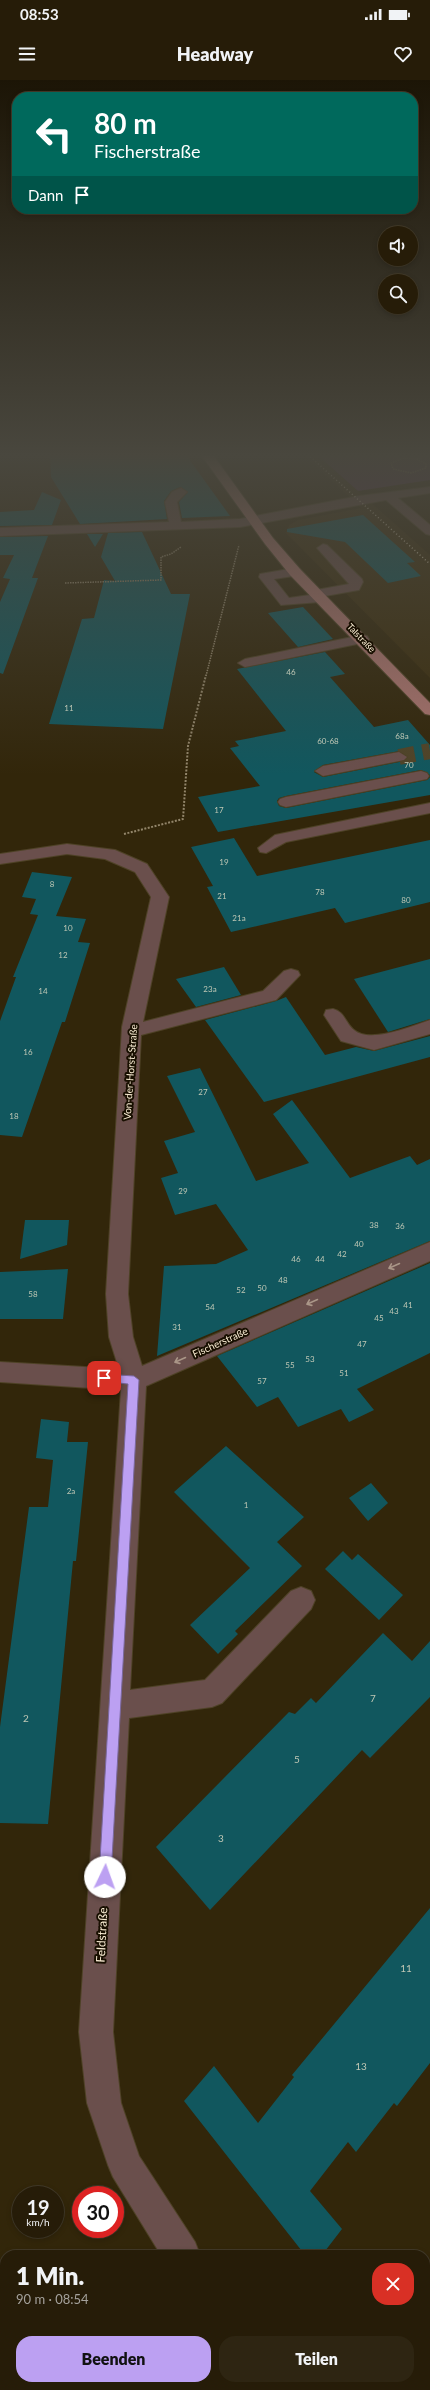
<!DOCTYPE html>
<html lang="de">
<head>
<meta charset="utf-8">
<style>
	body { margin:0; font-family:Lato,sans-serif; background:#2e2512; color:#f1f3f6; height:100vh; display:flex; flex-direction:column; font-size:15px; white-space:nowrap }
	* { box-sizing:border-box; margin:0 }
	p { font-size:13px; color:#a4a19c }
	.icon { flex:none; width:22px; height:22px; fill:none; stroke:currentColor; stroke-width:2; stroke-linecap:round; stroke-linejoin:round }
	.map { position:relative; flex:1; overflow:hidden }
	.drawer { position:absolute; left:0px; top:2170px; width:430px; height:140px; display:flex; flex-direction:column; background:#261c08; border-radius:16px 16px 0 0; box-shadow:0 2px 6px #0003,0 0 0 1px #423a29 }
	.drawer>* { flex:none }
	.hud { position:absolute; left:12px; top:12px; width:406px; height:122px; border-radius:16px; box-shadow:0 2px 6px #0003,0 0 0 1px #423a29; background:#00695c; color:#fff; overflow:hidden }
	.fabs { position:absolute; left:378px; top:146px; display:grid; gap:8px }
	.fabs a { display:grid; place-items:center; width:40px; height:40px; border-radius:50%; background:#261c08; box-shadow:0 2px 6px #0003,0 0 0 1px #423a29; font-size:20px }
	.speed { position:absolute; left:12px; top:2106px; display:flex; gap:8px; font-size:20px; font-weight:700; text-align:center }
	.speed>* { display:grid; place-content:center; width:52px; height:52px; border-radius:50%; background:#261c08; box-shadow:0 2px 6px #0003,0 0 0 1px #423a29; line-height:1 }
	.speed small { font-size:10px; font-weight:400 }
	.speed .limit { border:6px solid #d22; background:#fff; color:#111 }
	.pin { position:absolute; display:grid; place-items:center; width:34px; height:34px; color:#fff; margin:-17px; border-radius:8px; box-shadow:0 2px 6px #0006 }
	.me { position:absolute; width:44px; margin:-22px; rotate:3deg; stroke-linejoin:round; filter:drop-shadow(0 0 3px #0008) }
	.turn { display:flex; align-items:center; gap:14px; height:84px; padding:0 16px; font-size:18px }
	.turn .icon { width:52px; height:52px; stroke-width:2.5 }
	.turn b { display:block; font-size:28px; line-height:34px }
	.then { display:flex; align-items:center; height:38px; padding:0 16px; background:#0003; gap:8px; font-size:15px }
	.round { display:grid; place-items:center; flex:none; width:42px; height:42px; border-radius:16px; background:#2e2512 }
	.head { display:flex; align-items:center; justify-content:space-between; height:68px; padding:0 16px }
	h1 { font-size:24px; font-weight:800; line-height:30px }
	.cta { display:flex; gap:8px; margin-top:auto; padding:8px 16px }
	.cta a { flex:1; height:46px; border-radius:16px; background:#bca0f2; color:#111; font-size:16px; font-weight:800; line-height:46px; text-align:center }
	.cta a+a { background:#2e2512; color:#f1f3f6 }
	.status { display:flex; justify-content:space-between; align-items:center; height:28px; padding:0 20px; background:#261c08; direction:ltr }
	.status svg { height:11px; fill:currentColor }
	header { display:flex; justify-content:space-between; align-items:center; height:52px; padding:0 16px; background:#261c08; font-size:18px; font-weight:800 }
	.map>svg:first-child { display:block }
</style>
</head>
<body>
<div class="status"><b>08:53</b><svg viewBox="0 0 49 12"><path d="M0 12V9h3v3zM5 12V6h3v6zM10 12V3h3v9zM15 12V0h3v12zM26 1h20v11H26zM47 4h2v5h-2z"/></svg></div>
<header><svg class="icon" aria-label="menu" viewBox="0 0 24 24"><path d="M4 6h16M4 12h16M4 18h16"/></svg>Headway<svg class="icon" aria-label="heart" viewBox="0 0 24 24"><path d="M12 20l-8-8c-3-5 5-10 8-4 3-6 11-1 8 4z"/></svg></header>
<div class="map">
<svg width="430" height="2310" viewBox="0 0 430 2310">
	<rect width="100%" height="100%" fill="#32260a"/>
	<polygon fill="#3c2e0e" points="301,372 314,372 430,475 430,598 286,453 289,445 298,440 361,428"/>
	<polygon fill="#542f56" points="314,372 430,372 430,400 358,411"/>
	<g fill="#11575e" fill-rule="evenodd">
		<polygon points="50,372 184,372 230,436 182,438 179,422 188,412 180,407 171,411 164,421 167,439 80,444 51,397"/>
		<polygon points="42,412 61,420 52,445 0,446 0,432 34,430"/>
		<polygon points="363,435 415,482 407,483 421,496 388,503 345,462 287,452 287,449"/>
		<polygon points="142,452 171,514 190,514 163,649 49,644 82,539 94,538 104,500 115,501 101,477 108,453"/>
		<polygon points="87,454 103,454 95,467"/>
		<polygon points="48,456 32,498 38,498 3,594 0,593 0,522 10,499 3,498 14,475 0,475 0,457"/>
		<polygon points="303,527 333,559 298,567 268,533"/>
		<path d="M 325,572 L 345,594 L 330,597 L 374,647 L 408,640 L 430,665 L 430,695 L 421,690 L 286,716 L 279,718 L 277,721 L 279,726 L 286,728 L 427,700 L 430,697 L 430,715 L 218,752 L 198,717 L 260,706 L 230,668 L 239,666 L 235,661 L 286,651 L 237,589 ZM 400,671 L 408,677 L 404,681 L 323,697 L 314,692 L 323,685 Z"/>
		<polygon points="234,758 257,796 430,760 430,822 345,843 335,828 231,852 207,807 213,806 191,767"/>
		<polygon points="32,792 72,797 56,836 86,839 78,862 90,863 65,942 62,942 22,1057 0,1055 0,941 16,897 13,897 38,835 30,834 36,819 22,817"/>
		<polygon points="430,879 430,939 388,952 354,899"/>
		<polygon points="224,887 241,915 196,927 176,899"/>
		<polygon points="286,917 325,975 356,967 374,971 430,956 430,977 264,1022 205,940 276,921"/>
		<polygon points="200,988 256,1101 309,1083 273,1034 292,1020 350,1098 410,1076 417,1085 430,1079 430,1161 157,1276 164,1186 216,1184 248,1170 216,1124 175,1135 161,1098 178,1093 164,1061 195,1052 167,996"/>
		<polygon points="25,1140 69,1140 67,1165 20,1179"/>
		<polygon points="430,1183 430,1273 357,1309 374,1330 349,1342 341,1329 298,1347 278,1317 257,1327 217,1276"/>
		<polygon points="68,1189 63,1239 0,1239 0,1192"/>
		<polygon points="41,1339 69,1342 67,1362 88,1362 76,1481 73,1481 48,1744 0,1743 0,1647 29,1427 48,1427 53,1380 36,1378"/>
		<polygon points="226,1366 304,1437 277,1462 302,1486 235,1551 238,1554 218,1574 190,1545 250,1488 174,1412"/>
		<polygon points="371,1403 388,1423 368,1441 349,1418"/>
		<polygon points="343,1471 352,1480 358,1474 403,1515 379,1540 325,1489"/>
		<polygon points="383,1553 412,1581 430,1561 430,1617 370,1678 362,1670 210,1830 156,1767 289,1632 295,1634 311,1618 316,1623"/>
		<polygon points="430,1828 430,1983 397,2026 394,2023 356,2072 348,2062 310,2111 342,2149 322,2175 305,2175 184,2021 214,1986 258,2043 294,1997 292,1995"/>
	</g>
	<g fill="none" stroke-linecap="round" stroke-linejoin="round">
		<polyline stroke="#504428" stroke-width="16" stroke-dasharray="16 8" stroke-linecap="butt" points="399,677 430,671"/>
		<defs>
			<g id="minor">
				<polygon points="430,407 430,413 398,418 430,445 430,455 426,454 386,420 240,447 0,456 0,448 169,442 165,422 172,412 181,408 187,412 177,422 181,442 240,439 359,416"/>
				<polygon points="323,464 327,465 362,499 363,502 359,510 325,516 325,521 320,522 281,525 259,497 260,494 295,488 300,489 301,492 300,495 274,499 289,518 310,515 311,511 349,504 317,468"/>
				<polygon points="362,555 367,556 369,559 367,562 245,587 238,583 245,579"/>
				<polygon points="399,672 407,677 404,680 323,696 315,691 323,686"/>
				<polygon points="421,691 427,693 429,696 427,699 286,727 280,725 278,722 280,719 286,717"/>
				<polygon points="430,723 430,733 286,762 266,773 260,772 258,768 275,755"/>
				<polygon points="67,764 115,770 147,784 169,817 143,942 263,911 284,891 291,889 298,891 300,895 276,920 141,955 128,1214 133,1257 142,1286 430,1162 430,1181 146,1306 130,1610 205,1600 291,1511 301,1507 311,1511 315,1520 311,1529 222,1623 212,1627 129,1638 113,1952 121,2023 139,2076 195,2162 200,2175 161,2175 113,2097 108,2085 87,2023 79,1952 121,1310 0,1302 0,1282 119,1289 109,1257 106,1214 122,947 151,817 135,792 105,779 67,774 0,784 0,774"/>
				<path d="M 333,929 C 345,932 345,943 354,950 C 370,964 412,946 430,940 L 430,954 L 374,970 L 341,961 L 324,935 L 326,930 Z"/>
				<polygon points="245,2305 284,2305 286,2310 247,2310"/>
			</g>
			<polygon id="major" points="199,372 211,372 273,458 300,489 430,623 430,635 425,634 290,495 265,464"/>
		</defs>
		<use href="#minor" stroke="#4e4226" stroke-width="2"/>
		<use href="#major" stroke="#4e4226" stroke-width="2"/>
		<g stroke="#92856a" stroke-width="1.5" stroke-dasharray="1.5 1" stroke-linecap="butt">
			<polygon points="404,378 417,379 426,384 426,388 411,393 393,389 391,383"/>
			<polyline points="417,379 430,373"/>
			<polyline points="65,503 161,500 161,477 171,474 181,467"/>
			<polyline points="206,596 239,465"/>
		</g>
		<polyline stroke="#92856a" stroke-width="2" stroke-dasharray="2 1.5" stroke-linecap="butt" points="124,754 183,739 188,666 206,595"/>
		<use href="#minor" fill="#6a4f4c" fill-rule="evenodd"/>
		<use href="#major" fill="#ab746f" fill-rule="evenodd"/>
		<polyline stroke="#d1c4aa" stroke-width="1.5" stroke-dasharray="1 2.5" stroke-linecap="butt" points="305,372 430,484"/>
	</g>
	<defs><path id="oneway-shaft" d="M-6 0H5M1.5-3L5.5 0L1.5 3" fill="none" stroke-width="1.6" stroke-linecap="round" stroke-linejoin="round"/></defs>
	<g stroke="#aa9688">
		<use href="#oneway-shaft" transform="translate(394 1186) rotate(156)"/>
		<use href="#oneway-shaft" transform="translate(312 1222) rotate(156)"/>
		<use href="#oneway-shaft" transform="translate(180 1280) rotate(156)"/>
	</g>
	<linearGradient id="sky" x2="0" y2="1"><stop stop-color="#1c1506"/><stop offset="0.54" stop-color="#49473e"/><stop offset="1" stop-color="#49473e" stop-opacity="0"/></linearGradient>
	<rect width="430" height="695" fill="url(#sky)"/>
	<polygon fill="#bca0f2" stroke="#7a689d" points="104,1294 134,1296 139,1300 111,1797 109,1801 105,1803 100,1801 99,1797 128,1304 100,1301 99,1298"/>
	<g text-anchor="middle" stroke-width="4" stroke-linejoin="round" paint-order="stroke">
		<g font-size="8" fill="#bfc7b5">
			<text x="291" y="595">46</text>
			<text x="69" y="631">11</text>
			<text x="402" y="659">68a</text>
			<text x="328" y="664">60-68</text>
			<text x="409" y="688">70</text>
			<text x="219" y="733">17</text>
			<text x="224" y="785">19</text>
			<text x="52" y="807">8</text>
			<text x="320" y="815">78</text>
			<text x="222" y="819">21</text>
			<text x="406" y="823">80</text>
			<text x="239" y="841">21a</text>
			<text x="68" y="851">10</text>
			<text x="63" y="878">12</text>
			<text x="210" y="912">23a</text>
			<text x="43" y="914">14</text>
			<text x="28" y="975">16</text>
			<text x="203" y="1015">27</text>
			<text x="14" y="1039">18</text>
			<text x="183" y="1114">29</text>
			<text x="374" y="1148">38</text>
			<text x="400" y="1149">36</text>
			<text x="359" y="1167">40</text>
			<text x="342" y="1177">42</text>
			<text x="296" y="1182">46</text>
			<text x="320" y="1182">44</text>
			<text x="283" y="1203">48</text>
			<text x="262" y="1211">50</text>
			<text x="241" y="1213">52</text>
			<text x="33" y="1217">58</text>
			<text x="408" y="1228">41</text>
			<text x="210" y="1230">54</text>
			<text x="394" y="1234">43</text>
			<text x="379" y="1241">45</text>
			<text x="177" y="1250">31</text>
			<text x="362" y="1267">47</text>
			<text x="310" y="1282">53</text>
			<text x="290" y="1288">55</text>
			<text x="344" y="1296">51</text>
			<text x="262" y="1304">57</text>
			<text x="71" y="1414">2a</text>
			<text x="246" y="1428">1</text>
		</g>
		<g font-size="9" fill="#f9ecd2" stroke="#180f00">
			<text transform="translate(361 558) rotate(46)" y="3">Talstraße</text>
		</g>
		<g font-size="10" fill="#f9ecd2" stroke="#180f00">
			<text transform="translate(130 992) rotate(-86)" y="4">Von-der-Horst-Straße</text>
			<text transform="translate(220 1262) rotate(-24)" y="4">Fischerstraße</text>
		</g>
		<g font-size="10" fill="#bfc7b5">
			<text x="373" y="1622">7</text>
			<text x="26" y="1642">2</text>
			<text x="297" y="1683">5</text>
			<text x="221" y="1762">3</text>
			<text x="406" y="1892">11</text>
			<text x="361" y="1990">13</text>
		</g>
		<g font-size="12" fill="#f9ecd2" stroke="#180f00">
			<text transform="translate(102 1855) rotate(-87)" y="4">Feldstraße</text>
		</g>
	</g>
</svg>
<div class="fabs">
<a><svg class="icon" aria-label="sound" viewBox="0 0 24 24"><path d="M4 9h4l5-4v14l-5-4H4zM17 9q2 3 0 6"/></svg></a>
<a><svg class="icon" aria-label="search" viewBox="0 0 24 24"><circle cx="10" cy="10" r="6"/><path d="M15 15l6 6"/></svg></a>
</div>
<div class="speed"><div>19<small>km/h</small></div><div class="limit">30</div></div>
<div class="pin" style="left:104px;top:1298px;background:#d93025"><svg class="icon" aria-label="arrive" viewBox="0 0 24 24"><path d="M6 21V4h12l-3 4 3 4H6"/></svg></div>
<svg class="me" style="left:105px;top:1797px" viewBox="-20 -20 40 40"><circle r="19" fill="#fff"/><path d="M0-13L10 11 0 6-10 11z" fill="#bca0f2"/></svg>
<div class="hud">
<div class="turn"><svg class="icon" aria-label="left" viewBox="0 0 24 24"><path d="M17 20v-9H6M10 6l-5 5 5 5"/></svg><div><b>80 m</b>Fischerstraße</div></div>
<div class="then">Dann<svg class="icon" aria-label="arrive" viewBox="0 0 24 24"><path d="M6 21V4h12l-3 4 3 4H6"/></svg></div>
</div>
<section class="drawer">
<div class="head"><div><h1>1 Min.</h1><p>90 m · 08:54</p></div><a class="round" style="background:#d93025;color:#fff"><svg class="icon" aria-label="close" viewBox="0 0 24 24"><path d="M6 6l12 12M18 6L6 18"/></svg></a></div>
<div class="cta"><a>Beenden</a><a>Teilen</a></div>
</section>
</div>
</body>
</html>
